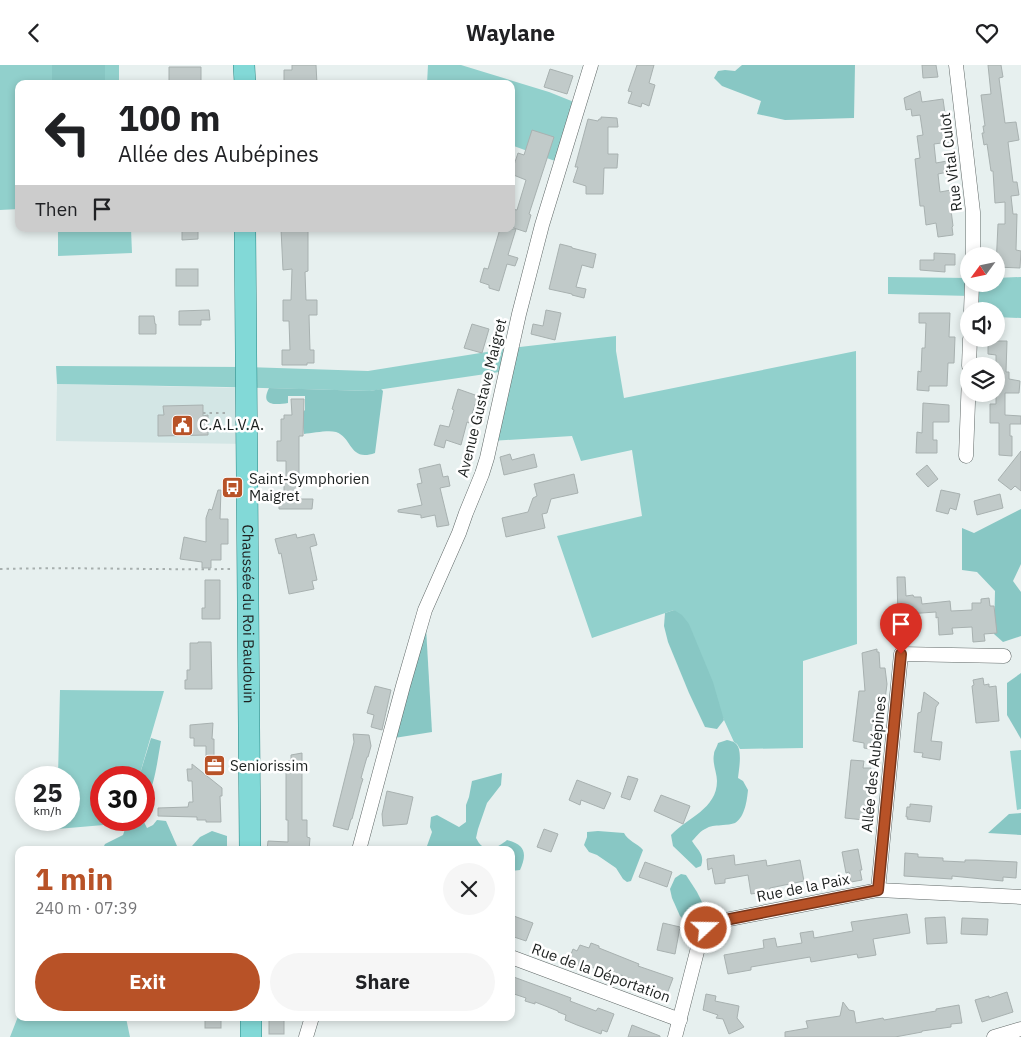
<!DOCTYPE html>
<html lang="en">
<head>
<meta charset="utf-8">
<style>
	body { margin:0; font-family:"IBM Plex Sans",sans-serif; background:#f6f6f6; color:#202124; height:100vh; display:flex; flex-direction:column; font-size:19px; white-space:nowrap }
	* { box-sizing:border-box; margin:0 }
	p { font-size:16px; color:#757577 }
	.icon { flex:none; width:28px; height:28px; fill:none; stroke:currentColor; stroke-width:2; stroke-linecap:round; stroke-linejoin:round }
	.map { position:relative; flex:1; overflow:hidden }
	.side { position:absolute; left:15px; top:781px; width:500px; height:175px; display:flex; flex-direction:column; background:#fff; border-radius:10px; box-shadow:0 2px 8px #0003 }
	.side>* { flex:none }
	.top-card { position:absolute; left:15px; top:15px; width:500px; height:152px; border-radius:10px; box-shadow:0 2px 8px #0003; background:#fff; color:#202124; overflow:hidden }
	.needle { width:32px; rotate:237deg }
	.controls { position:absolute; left:960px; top:182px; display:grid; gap:10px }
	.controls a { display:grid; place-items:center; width:45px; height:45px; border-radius:50%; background:#fff; box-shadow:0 2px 8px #0003; font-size:25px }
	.speed { position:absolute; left:15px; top:701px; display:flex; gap:10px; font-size:25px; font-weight:700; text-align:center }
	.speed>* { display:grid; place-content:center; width:65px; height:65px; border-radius:50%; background:#fff; box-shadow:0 2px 8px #0003; line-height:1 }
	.speed small { font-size:12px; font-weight:400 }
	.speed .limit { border:8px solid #d22; background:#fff; color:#111 }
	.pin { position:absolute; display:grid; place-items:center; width:42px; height:42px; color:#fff; margin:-51px -21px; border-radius:50% 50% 50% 0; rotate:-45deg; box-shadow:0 0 5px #0007 }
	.pin .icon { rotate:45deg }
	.me { position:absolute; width:55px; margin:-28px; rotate:69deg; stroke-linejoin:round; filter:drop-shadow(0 0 4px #0008) }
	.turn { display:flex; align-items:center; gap:18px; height:105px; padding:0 20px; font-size:22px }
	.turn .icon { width:65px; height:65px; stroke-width:2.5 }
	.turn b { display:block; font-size:35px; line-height:42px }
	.then { display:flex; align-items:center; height:48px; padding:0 20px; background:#0003; gap:10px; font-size:19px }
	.round { display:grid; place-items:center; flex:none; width:52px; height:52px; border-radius:26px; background:#f6f6f6 }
	.overview { display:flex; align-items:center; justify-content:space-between; height:85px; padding:0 20px }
	h1 { font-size:30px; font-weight:700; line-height:38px; color:#b85227 }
	.primary-button { display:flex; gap:10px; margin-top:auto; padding:10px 20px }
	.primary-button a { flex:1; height:58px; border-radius:30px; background:#b85227; color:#fff; font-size:20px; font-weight:700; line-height:58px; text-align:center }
	.primary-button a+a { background:#f6f6f6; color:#202124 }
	header { display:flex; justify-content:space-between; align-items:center; height:65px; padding:0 20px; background:#fff; font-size:22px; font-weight:700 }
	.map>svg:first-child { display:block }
</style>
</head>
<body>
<header><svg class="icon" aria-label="back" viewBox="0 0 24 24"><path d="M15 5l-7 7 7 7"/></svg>Waylane<svg class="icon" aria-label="heart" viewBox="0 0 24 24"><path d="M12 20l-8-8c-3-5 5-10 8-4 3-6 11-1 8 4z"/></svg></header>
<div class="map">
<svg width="1021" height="972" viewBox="0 0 1021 972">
	<rect width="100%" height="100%" fill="#e7f0ef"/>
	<polygon fill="#d3e6e5" points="57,319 246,323 247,379 56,376"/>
	<g fill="#91d0cc">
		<polygon points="0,0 52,0 52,19 19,19 19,144 0,145"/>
		<rect x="105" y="0" width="14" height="19"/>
		<polygon points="428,0 461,0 549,27 574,37 555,96 511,80 511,19 427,19"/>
		<polygon points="58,164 131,164 132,188 58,191"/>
		<polygon points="888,212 969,213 969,219 996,219 996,213 1021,212 1021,253 996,252 996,246 971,246 971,231 888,229"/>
		<polygon points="616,271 616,286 624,333 856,286 857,579 803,596 803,683 740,684 737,679 734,677 674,545 592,573 557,471 642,451 632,385 581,396 572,371 490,376 506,306 370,326 226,322 57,319 56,301 246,302 368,306 511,283"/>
		<polygon points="60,625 164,626 139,712 101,712 101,755 128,755 127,758 57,764 57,755 69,755 69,712 58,712"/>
		<polygon points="1021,685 1021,744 1017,745 1010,686"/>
		<polygon points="19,949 19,952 126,953 130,972 10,972"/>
	</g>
	<g fill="#88c7c4">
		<rect x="52" y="0" width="53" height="19"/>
		<polygon points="742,0 855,0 854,53 785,55 757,49 761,36 722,21 714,13 718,6 725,5 735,6"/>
		<path d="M 269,323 L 370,326 L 381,324 L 383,326 L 375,388 C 349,397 353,373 336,367 C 328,365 313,368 304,369 L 301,349 L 305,345 L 305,331 L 288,331 L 288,338 C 275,340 260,341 269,323 Z"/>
		<polygon points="1021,444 1021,499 1013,516 1021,527 1021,571 1003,577 994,569 995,526 977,507 962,505 962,463 974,468"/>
		<polygon points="425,545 432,667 388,674"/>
		<polygon points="674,545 682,550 689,559 713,617 724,655 717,664 705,662 689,628 668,577 664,561 665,548"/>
		<polygon points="1021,608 1021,674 1007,650 1007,618"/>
		<path d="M 151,673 L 161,676 C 157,697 155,721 144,740 L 148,744 L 147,750 L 144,753 L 144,712 L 139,712 Z"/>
		<path d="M 727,675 C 730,676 733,676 735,678 C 743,683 739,704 738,713 L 743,716 L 748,725 C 747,735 745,752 735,758 C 732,759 726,760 723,760 C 717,761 712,760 707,763 C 700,766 697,771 692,776 C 698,786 705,789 701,801 L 696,803 L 673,781 L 671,770 C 687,753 717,744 717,716 C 717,708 712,698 714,689 C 714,686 717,682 718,678 Z"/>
		<path d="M 502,708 L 501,720 L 487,738 L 478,764 L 476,773 C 478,776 479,779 482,781 C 491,787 501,780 507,775 C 526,780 527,789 520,805 L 511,806 L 511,785 L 432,785 L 427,781 L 432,767 L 430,762 L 431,752 L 437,750 L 459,762 L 466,757 L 466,740 L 469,732 L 472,716 Z"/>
		<polygon points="1021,748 1021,770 988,768 1009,749"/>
		<polygon points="128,755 143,755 147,763 153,760 157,755 166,756 177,781 192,781 200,772 212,766 227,771 227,785 102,785 105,779 123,770"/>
		<path d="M 598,766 L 624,768 C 628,776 637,778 643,785 L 631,816 L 627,817 L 623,814 L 616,803 L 597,790 L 589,787 L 584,780 L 587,772 L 587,767 Z"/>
		<polygon points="681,809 686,810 697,827 708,849 703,856 693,859 685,856 680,851 672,833 670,824 675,813"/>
	</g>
	<g fill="#c1cac9" stroke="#a8b1b0">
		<polygon points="292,0 316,0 317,19 284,19 284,5 292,5"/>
		<polygon points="637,0 654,0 649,18 655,20 649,41 642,38 641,42 628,38 632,27 628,26"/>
		<polygon points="922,0 936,0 938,12 923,13"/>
		<polygon points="988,0 1001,0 1003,12 999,13 1005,58 1016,57 1019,75 1008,77 1013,117 1017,117 1019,130 1011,131 1013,149 1017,149 1016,185 1021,186 1020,203 996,202 998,159 1005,159 1005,137 995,138 993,106 991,106 987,79 984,80 982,68 984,68 983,61 985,61 981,30 991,29"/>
		<polygon points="169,2 201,2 201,19 189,19 189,16 169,16"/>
		<polygon points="550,4 573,11 567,29 544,22"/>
		<polygon points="920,26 922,37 943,34 949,77 934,79 936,98 947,96 948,107 938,109 940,127 951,125 953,137 950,137 953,161 952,162 953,170 938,172 936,158 926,160 924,141 920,141 915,94 920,93 917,71 923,70 920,50 912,51 911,44 906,45 904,33"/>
		<polygon points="601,52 617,53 618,62 608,62 608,89 618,89 617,103 604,103 603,129 586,129 586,121 573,117 578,102 575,102 588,54 598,56 599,54 601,54"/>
		<polygon points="532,65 554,72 529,149 531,150 526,167 511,162 511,144 517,145 526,115 511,109 518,88 524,90"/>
		<polygon points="182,164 198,164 198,174 182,175"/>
		<polygon points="281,164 308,164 308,206 305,207 306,235 317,235 317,250 309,250 310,285 314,285 314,298 307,298 307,300 282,300 282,285 290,285 289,256 283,256 283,235 291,235 292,204 283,205"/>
		<polygon points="500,164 516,164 508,190 518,193 515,201 507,199 499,226 489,223 489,220 480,217 484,203 488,204"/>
		<polygon points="560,179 572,182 572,183 596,189 593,203 582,200 576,222 586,224 584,233 572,230 572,229 549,224"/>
		<polygon points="934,188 955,189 955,200 945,200 945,207 920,205 920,195 934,195"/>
		<rect x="176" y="204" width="22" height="17"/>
		<polygon points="209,245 210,255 201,255 201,260 179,260 179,246"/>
		<polygon points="546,245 561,248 555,275 531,269 533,259 543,261"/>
		<polygon points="919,248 950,248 949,272 955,272 954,298 948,298 947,321 929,321 929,326 917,325 918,306 921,307 922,283 925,283 926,258 919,258"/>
		<polygon points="139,251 154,251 155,259 156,259 156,269 139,269"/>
		<polygon points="472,259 489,264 482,288 464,283"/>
		<polygon points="988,276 1007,276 1006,307 1009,307 1009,314 1020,316 1019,328 1005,328 1005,350 1021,351 1021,359 1010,359 1010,371 1012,371 1012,391 999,390 999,358 990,358 990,339 996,339 996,290 988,289"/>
		<polygon points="458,324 478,331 469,358 467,357 461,380 446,375 444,383 434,380 440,360 449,362 454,345 452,344"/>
		<polygon points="291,334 304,334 303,371 299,371 299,434 313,434 312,444 279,444 279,434 284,434 284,415 286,415 286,396 277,396 277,376 281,376 281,354 284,354 284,350 292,350"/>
		<polygon points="923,338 949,340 949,357 933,357 933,375 937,375 937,388 916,388 917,367 922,368"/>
		<polygon points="203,340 203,351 208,350 208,370 158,371 158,350 164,350 163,341"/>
		<polygon points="1021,386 1021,426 1015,421 1011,425 998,415"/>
		<polygon points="510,389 512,395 534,389 537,402 504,410 500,392"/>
		<polygon points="440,399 443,412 448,411 450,421 440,423 449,460 437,462 435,450 421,453 421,450 398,447 398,445 422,440 417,419 422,418 419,404"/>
		<polygon points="927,400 938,414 928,422 916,409"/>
		<polygon points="574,409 578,428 551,434 547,448 542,449 545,463 506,472 502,453 528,447 533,433 537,431 534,419"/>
		<polygon points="218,425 221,425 220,454 228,454 228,479 221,479 221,495 211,495 211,503 202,503 202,497 180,494 184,472 206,477 206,453 209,444 212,445"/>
		<polygon points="941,425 960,429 956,445 950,443 948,449 936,446"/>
		<polygon points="1000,429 1003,443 977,450 974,436"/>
		<polygon points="296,469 297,473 314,469 317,480 310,482 317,515 312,516 314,524 289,529 281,488 279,489 275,474"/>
		<polygon points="897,512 905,512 906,531 913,530 914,532 921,532 922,539 950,536 951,546 972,545 972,538 981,538 981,534 989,533 990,541 994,541 997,568 984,569 985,576 973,577 972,562 952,563 953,569 939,570 938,552 936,553 936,547 907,549 907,554 898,555"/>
		<polygon points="205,515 220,515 220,554 202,554 202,543 205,543"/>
		<polygon points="198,577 211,577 212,624 185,624 185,615 187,615 187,605 190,605 190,578 198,578"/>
		<polygon points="877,584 877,587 879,587 880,603 885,603 887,619 883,650 879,649 875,685 864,683 864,678 853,676 859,626 865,626 862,588"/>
		<polygon points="983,613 984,620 989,619 989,622 996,621 999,656 976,658 972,621 974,620 973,615"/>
		<polygon points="375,621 391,625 382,665 371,662 374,650 367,648"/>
		<polygon points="924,627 939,638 936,642 931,676 942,677 940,695 922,692 923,688 914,687 918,648 921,647"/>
		<polygon points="213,658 212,674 214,674 214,692 221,691 222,709 206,710 206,681 194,681 194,673 190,673 190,660"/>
		<polygon points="353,669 369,670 371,681 368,692 367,692 361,713 363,714 361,720 352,754 351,754 348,765 333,761 354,677"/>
		<polygon points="302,688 302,755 307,755 307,772 310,773 309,785 267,785 268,776 288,777 288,755 286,755 286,707 288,707 288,696 291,696 291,690"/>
		<polygon points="851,695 864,696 863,703 871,703 871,707 876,708 875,718 871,718 867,749 864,749 864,755 845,753"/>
		<polygon points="192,699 222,723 222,731 220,731 221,757 206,757 206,755 197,755 197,752 158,751 158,743 188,742 189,737 193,737 192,716 188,716 187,704 192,704"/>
		<polygon points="628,711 638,714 630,735 621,732"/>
		<polygon points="577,715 611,728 604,744 581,735 580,740 569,735"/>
		<polygon points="387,726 413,732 407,759 383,761 382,749"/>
		<polygon points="661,730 690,741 683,759 654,746"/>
		<polygon points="910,739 932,741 930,757 907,754 908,752 906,752 907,742 910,742"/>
		<polygon points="544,764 558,769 551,787 537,782"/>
		<polygon points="858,784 862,805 860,805 862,815 851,817 849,807 846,808 842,787"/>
		<polygon points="905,788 918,789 918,792 943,793 943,796 965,797 965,795 976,795 1017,797 1016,813 1003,812 1003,816 952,811 952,814 904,811"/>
		<polygon points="734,790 735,800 766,795 767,801 800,795 804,816 770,823 770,826 751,829 748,810 725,814 725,818 715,819 712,803 708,805 707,794"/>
		<polygon points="645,797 672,807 667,822 639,812"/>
		<polygon points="907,849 910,868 873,874 876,890 858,893 857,889 811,897 810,892 804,893 751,902 751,905 728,909 724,890 764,883 763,875 775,873 777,882 802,878 800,868 813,866 814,873 853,866 851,857"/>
		<polygon points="511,850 533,858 526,876 511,871"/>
		<polygon points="945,852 947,878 927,879 925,853"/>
		<polygon points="962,853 988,854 987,870 961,869"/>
		<polygon points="663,858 680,862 675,889 657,885"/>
		<polygon points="591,878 599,881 599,883 639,899 638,901 673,913 667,929 650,923 649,925 641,922 641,919 621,910 620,913 591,902 590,905 568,897 573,884 577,886 580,880 589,883"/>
		<polygon points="511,911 571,933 570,936 596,946 598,943 614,949 607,967 602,965 601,969 577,960 565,955 566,950 558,947 558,946 535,937 535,939 525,936 526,933 511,928"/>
		<polygon points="1007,927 1013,947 982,957 975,935 989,931 989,933"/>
		<polygon points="706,929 716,931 715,936 739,941 737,953 744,962 729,969 723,954 716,953 718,950 703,945"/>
		<polygon points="843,937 849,945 854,946 856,958 883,953 884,955 936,946 936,944 959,940 962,958 951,959 951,962 922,966 922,967 895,972 785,972 785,967 808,963 806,956 840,951"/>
		<rect x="205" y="952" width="16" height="11"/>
		<rect x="269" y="952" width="15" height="17"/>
		<polygon points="632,960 660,971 660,972 628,972"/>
	</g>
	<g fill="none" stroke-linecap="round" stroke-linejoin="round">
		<defs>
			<g id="minor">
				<polyline points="956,0 973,147 973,191"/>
				<polyline points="971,246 972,219"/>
				<polyline points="969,301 970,274"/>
				<polyline points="966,391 969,311"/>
				<polyline points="359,785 403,621 425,545 459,468 466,448 482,409 487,393 519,249 542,160 591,0"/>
				<polyline points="878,825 901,589 1004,591"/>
				<polyline points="511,892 680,955"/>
				<polyline points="306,972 312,952"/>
				<polyline points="675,972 701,871 707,863 725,855 878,825 1021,832"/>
				<polyline points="994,972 1021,964"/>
			</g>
			<g id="primary">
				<polyline points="244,0 245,19"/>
				<path id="s1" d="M 245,164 L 250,785"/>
				<polyline points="251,952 251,972"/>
			</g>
		</defs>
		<use href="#minor" stroke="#606867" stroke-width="15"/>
		<use href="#primary" stroke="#288885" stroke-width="22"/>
		<g stroke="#a7afae" stroke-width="2" stroke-dasharray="2.5 4" stroke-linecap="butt">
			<polyline points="203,348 229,348"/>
			<path d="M 0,504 C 77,502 154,505 230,504"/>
		</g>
		<use href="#minor" stroke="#fff" stroke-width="14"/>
		<use href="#primary" stroke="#82d9d7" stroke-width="21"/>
	</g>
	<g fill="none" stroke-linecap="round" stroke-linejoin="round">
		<defs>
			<polyline id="route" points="706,863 725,855 878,825 901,589"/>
		</defs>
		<use href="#route" stroke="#783519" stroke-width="12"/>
		<use href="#route" stroke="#b85227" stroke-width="9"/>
	</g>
	<defs>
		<symbol id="civic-square" viewBox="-11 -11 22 22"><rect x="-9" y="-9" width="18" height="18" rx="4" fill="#b85227" stroke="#fff"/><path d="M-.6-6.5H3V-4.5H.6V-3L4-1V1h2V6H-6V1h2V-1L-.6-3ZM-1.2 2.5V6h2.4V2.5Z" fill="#fff"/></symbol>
		<symbol id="bus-square" viewBox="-11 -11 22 22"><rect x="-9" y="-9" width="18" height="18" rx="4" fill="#b85227" stroke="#fff"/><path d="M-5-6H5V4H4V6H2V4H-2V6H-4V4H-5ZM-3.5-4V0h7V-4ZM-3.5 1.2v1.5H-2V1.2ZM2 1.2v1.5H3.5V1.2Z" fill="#fff"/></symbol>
		<symbol id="office-square" viewBox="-11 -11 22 22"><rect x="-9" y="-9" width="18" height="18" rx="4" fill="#b85227" stroke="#fff"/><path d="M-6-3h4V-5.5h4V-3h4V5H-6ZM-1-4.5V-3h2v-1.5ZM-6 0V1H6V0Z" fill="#fff"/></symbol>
	</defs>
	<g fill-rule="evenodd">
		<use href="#civic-square" x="170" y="348" width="25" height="25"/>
		<use href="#bus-square" x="220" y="410" width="25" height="25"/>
		<use href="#office-square" x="202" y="688" width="25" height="25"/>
	</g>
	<g text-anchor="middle" stroke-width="5" stroke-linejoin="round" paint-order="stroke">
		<g font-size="15" fill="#1c201f" stroke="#fff">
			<text transform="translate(951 97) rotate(-97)" y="5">Rue Vital Culot</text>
			<text transform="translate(482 333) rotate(-76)" y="5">Avenue Gustave Maigret</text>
			<text dy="5" stroke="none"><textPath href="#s1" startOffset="385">Chaussée du Roi Baudouin</textPath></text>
			<text transform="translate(874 699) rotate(-84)" y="5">Allée des Aubépines</text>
			<text transform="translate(803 823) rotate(-11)" y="5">Rue de la Paix</text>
			<text transform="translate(601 908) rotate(20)" y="5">Rue de la Déportation</text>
		</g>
		<g font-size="15" fill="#1c201f" stroke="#fff" text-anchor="start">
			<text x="199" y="365">C.A.L.V.A.</text>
			<text x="249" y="419">Saint-Symphorien<tspan x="249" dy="17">Maigret</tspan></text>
			<text x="230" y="706">Seniorissim</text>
		</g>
	</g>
</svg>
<div class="controls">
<a><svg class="needle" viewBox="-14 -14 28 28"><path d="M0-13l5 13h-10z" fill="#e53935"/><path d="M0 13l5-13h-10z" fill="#757577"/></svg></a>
<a><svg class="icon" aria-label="sound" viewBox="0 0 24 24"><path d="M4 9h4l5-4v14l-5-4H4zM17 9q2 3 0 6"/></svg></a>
<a><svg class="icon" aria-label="layers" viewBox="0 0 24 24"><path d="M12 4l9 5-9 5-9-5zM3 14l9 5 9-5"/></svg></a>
</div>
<div class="speed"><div>25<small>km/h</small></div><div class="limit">30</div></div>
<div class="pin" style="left:901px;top:589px;background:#d93025"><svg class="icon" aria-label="arrive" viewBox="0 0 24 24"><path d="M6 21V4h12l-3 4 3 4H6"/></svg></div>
<svg class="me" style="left:706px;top:863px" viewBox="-20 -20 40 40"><circle r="17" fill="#b85227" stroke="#fff" stroke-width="3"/><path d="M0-11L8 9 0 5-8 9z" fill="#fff"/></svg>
<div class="top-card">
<div class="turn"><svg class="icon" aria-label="left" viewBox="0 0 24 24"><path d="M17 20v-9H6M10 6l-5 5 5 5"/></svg><div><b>100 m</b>Allée des Aubépines</div></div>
<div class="then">Then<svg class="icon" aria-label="arrive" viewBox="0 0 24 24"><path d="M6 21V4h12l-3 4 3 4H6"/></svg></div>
</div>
<section class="side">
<div class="overview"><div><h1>1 min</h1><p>240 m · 07:39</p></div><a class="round"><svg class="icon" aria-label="close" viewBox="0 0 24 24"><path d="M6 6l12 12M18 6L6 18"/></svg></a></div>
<div class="primary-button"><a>Exit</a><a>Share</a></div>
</section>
</div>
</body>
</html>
